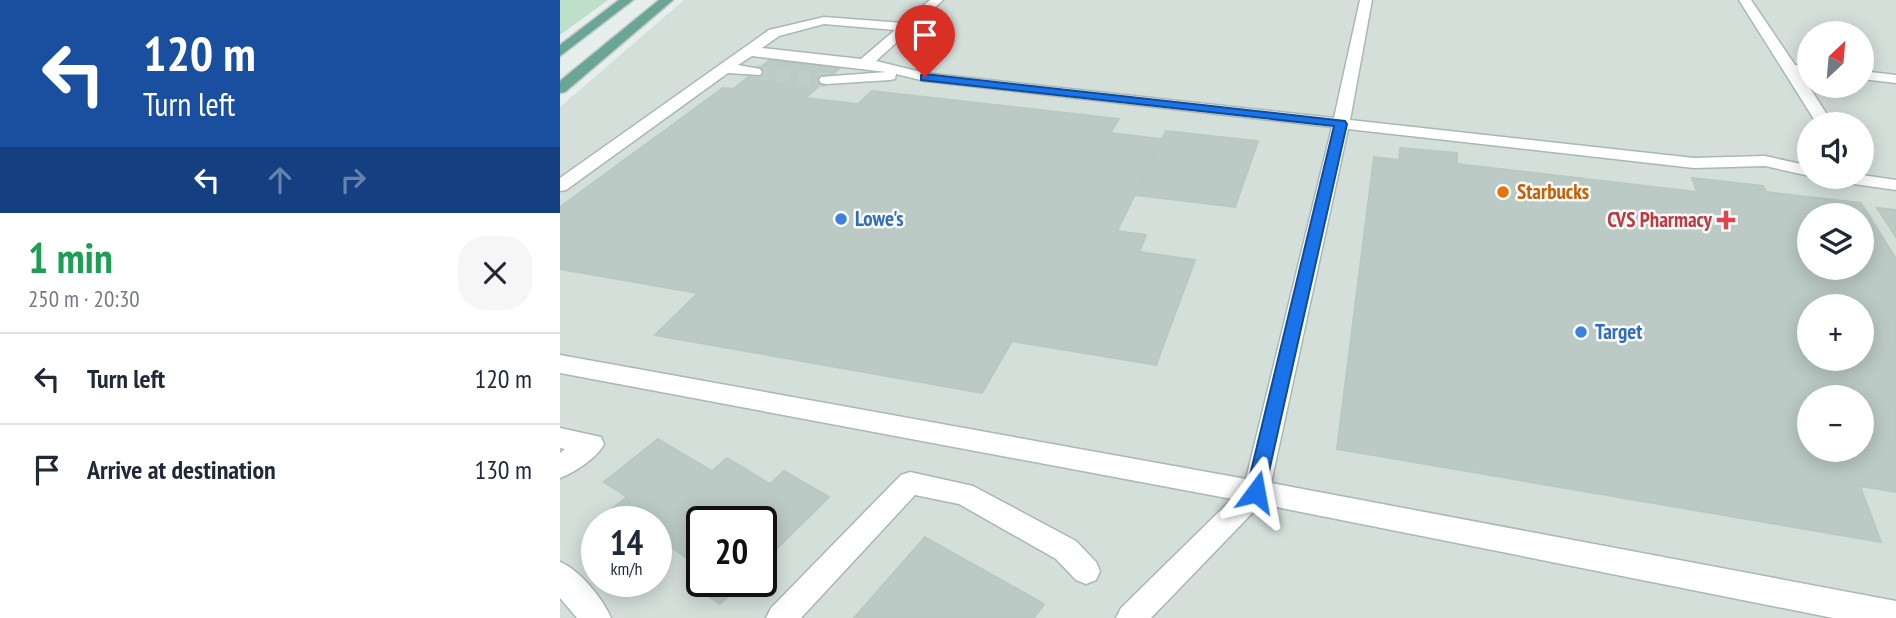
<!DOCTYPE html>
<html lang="en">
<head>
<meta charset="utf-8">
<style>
	body { margin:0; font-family:"PT Sans Narrow",sans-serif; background:#f6f6f7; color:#1f2937; height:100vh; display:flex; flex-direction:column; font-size:26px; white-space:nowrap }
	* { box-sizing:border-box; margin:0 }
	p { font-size:23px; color:#747a83 }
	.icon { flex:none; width:38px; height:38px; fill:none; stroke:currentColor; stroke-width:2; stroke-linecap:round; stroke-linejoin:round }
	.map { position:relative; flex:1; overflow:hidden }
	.sheet { display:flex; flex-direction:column; background:#fff; width:560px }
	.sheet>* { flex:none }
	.top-card { background:#1a4fa0; color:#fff; overflow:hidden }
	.needle { width:46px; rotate:26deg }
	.controls { position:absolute; left:1237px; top:21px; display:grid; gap:14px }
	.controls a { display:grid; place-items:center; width:77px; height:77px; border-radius:50%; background:#fff; box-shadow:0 4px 18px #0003; font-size:35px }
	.speed { position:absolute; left:21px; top:506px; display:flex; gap:14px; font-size:35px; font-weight:700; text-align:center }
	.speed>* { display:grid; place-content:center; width:91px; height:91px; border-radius:50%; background:#fff; box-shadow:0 4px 18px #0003; line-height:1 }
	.speed small { font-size:18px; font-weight:400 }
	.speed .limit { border:4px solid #111; border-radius:10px; background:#fff; color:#111 }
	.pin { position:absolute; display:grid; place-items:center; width:60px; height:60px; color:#fff; margin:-72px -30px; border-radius:50% 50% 50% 0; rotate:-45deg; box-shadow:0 0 7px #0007 }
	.pin .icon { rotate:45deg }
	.me { position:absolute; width:77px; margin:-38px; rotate:13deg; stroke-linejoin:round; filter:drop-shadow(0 0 5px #0008) }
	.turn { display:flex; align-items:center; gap:24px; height:147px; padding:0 28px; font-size:32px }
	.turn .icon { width:91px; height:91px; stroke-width:2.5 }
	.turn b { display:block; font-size:49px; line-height:60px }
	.lanes { display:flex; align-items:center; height:66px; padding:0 28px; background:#0003; justify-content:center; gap:35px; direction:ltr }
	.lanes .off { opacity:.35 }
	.round { display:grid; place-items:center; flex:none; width:74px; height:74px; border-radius:28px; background:#f6f6f7 }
	.summary { display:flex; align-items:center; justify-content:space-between; height:119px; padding:0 28px }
	h1 { font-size:42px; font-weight:700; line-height:52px; color:#1e9e55 }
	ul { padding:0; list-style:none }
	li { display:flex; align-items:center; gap:21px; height:91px; padding:0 28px; border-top:2px solid #e0e1e3 }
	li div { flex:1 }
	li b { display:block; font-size:26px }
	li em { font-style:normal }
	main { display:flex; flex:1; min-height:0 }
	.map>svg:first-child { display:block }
</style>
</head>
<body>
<main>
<section class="sheet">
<div class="top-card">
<div class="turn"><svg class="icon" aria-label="left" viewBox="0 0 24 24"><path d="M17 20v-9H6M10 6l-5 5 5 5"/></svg><div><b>120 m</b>Turn left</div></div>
<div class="lanes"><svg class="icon" aria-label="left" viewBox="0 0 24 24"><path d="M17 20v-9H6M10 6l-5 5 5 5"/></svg><svg class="icon off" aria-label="ahead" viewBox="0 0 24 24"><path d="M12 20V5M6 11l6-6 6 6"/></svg><svg class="icon off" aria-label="right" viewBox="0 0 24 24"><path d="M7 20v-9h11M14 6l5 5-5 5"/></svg></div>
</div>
<div class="summary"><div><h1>1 min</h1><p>250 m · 20:30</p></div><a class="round"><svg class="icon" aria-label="close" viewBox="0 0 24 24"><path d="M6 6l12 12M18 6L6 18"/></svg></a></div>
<ul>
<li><svg class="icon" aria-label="left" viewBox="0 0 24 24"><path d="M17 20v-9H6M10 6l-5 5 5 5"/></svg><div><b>Turn left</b></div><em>120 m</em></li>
<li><svg class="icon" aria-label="arrive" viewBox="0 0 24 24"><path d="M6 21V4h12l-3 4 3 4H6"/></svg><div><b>Arrive at destination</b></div><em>130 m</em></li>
</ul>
</section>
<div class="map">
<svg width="1336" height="618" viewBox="0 0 1336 618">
	<rect width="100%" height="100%" fill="#e6efeb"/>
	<path fill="#d4dfda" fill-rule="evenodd" d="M 124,0 L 1336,0 L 1336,618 L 0,618 L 0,107 ZM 1250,33 L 1302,33 L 1302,86 L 1250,86 ZM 1250,124 L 1302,124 L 1302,177 L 1250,177 ZM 1250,215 L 1302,215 L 1302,268 L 1250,268 ZM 1250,306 L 1302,306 L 1302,359 L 1250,359 ZM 1250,397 L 1302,397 L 1302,450 L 1250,450 ZM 37,522 L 96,522 L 96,581 L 37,581 ZM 142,522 L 201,522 L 201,581 L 142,581 Z"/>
	<polygon fill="#bfe0c8" points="0,0 48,0 0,35"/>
	<g fill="#bbcac4" stroke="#b8c9c2" stroke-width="2" fill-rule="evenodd">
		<polygon points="210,60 280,68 245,98 298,104 312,91 559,119 550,133 602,139 557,231 586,235 579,252 635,260 596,365 452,341 422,393 95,335 138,293 0,269 0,207 163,88 173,89"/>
		<polygon points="606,131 698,141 675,207 575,195"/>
		<path d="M 840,148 L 897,153 L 897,164 L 1137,192 L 1132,178 L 1203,186 L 1206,192 L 1301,203 L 1336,259 L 1336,492 L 1300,486 L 1321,542 L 777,449 L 814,157 L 839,160 ZM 1250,215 L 1302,215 L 1302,268 L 1250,268 ZM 1250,306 L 1302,306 L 1302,359 L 1250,359 ZM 1250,397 L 1302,397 L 1302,450 L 1250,450 Z"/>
		<polygon points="1317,208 1336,210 1336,237"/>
		<polygon points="98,439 152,471 167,458 210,484 224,471 269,497 201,564 201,522 142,522 142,568 96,537 96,522 73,522 53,508 67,497 44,482"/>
		<polygon points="365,537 484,604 474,618 294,618"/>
		<polygon points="142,576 142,581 184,581 160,604 132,585"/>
	</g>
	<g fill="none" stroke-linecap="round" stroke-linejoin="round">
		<polyline stroke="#bfccc8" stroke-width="14" stroke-dasharray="14 7" stroke-linecap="butt" points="195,72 266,80"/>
		<defs>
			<g id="minor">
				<path d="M 370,0 L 383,0 L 316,61 L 365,73 L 774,118 L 800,0 L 812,0 L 790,120 L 1134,158 L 1205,156 L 1250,166 L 1250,176 L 1205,166 L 1134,168 L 788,129 L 711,483 L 1336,601 L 1336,618 L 1273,618 L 701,504 L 591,618 L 556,618 L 561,608 L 672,499 L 0,373 L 0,355 L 686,479 L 772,127 L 365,81 L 336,74 L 335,79 L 330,80 L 266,84 L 261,83 L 259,80 L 261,77 L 326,72 L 192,56 L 178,65 L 200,69 L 202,72 L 200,75 L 168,73 L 6,190 L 0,191 L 0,178 L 209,30 L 264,17 L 343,23 ZM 264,24 L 335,30 L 301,59 L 202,48 L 219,36 Z"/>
				<polygon points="1179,0 1191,0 1235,65 1250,67 1250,75 1241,74 1273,124 1257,124"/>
				<polygon points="1302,71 1336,75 1336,83 1302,79"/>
				<polygon points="1302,175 1336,180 1336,190 1280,182 1271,177"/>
				<path d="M 0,428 L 41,437 L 44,444 C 37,458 15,472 0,478 L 0,453 L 5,449 L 0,448 Z"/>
				<polygon points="350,472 413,486 516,541 536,562 540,571 536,580 526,584 516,580 496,559 399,504 355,495 241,618 206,618 211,608 341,475"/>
				<path d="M 0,562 C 20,570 43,599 51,618 L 17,618 L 0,598 Z"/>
			</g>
			<g id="major">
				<polygon points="59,0 73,0 0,56 0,45"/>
				<polygon points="99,0 113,0 5,92 0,93 0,81"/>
			</g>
		</defs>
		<use href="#minor" stroke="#a8b8b2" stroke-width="3"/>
		<use href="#major" stroke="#c2cac8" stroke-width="3"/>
		<use href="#minor" fill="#fff" fill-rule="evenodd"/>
		<use href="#major" fill="#6aa596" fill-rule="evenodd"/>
	</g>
	<polygon fill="#1a73e8" stroke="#114b97" stroke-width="2" points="365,74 785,121 787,124 703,498 696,501 689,498 686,492 774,126 361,80 361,75"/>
	<circle fill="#e8710a" stroke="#f7fbf9" stroke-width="2.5" cx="943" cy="192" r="7"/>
	<g fill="#3f7fe0" stroke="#f7fbf9" stroke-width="2.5">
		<circle cx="281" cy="219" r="7"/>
		<circle cx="1021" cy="332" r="7"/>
	</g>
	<path fill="#e0444e" stroke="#f7fbf9" stroke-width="2.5" d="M1162.5 209.5h7v7h7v7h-7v7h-7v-7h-7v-7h7z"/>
	<g text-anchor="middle" stroke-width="5" stroke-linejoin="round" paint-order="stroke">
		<g font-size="21" font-weight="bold" fill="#c56008" stroke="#f7fbf9" text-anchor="start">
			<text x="957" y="199">Starbucks</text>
		</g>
		<g font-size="21" font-weight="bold" fill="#366cbe" stroke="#f7fbf9" text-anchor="start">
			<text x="295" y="226">Lowe's</text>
			<text x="1035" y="339">Target</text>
		</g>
		<g font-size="21" font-weight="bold" fill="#be3a42" stroke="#f7fbf9" text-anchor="end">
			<text x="1152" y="227">CVS Pharmacy</text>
		</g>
	</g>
</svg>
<div class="controls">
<a><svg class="needle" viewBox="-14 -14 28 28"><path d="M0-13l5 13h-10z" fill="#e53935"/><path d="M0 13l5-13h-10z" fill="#747a83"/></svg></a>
<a><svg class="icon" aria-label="sound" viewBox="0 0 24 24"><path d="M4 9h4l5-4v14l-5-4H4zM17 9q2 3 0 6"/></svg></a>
<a><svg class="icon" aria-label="layers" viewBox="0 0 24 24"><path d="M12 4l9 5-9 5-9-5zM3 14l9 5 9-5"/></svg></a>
<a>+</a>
<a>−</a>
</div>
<div class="speed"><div>14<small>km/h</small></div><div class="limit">20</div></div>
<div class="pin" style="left:365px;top:77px;background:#d93025"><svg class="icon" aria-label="arrive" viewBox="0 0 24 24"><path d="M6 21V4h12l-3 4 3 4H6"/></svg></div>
<svg class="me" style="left:696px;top:492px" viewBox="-20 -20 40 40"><path d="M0-17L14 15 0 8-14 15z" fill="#1a73e8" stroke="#fff" stroke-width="4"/></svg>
</div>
</main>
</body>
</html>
